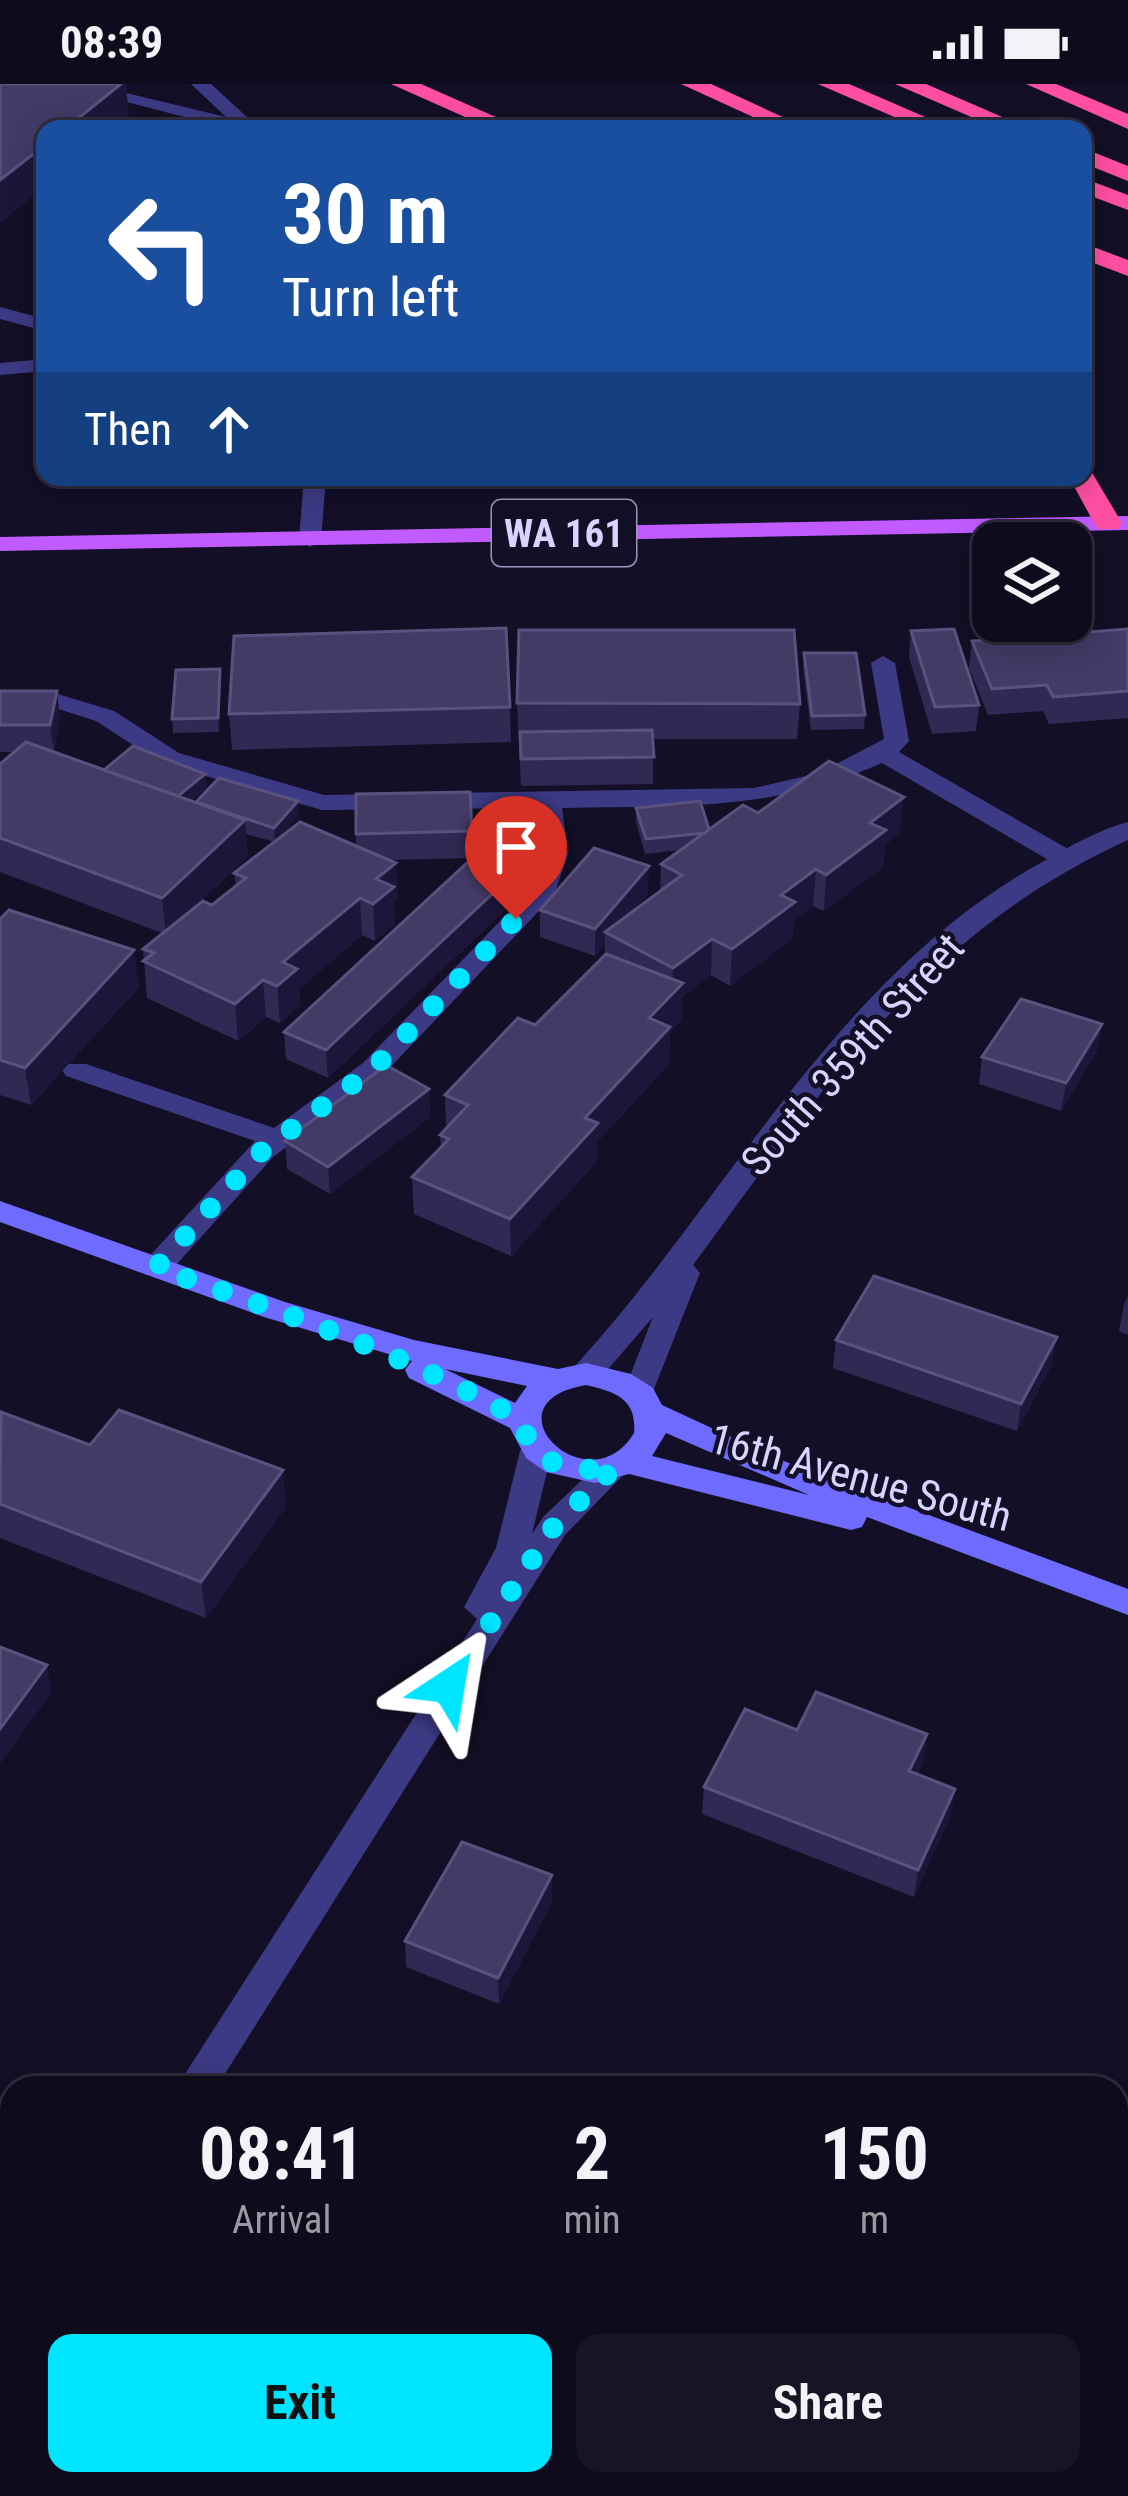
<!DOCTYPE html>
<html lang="en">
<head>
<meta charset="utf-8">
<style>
	body { margin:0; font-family:"Roboto Condensed",sans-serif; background:#171425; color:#f1f3f6; height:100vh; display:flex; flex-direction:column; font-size:45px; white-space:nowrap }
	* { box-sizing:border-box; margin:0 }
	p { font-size:39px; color:#9b9ba3 }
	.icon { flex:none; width:66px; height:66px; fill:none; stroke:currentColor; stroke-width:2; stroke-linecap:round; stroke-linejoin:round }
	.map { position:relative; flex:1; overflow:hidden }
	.drawer { position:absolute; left:0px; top:1992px; width:1128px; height:420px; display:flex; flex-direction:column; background:#0e0b1c; border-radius:36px 36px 0 0; box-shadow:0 6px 30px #0003,0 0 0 3px #2e2b3b }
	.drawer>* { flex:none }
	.guide { position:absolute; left:36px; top:36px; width:1056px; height:366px; border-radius:24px; box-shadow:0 6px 30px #0003,0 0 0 3px #2e2b3b; background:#1a4fa0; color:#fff; overflow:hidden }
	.controls { position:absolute; left:972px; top:438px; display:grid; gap:24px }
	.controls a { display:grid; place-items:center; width:120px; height:120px; border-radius:24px; background:#0e0b1c; box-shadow:0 6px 30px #0003,0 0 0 3px #2e2b3b; font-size:60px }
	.pin { position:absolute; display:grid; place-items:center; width:102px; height:102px; color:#fff; margin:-123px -51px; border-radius:50% 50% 50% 0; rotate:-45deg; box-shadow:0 0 12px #0007 }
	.pin .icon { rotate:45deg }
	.me { position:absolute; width:132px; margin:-66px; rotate:33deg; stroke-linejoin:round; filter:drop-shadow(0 0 9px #0008) }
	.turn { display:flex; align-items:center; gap:42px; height:252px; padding:0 48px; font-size:54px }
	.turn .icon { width:156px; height:156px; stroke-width:2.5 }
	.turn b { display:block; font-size:84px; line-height:102px }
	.then { display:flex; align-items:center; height:114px; padding:0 48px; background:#0003; gap:24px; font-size:45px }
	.eta { display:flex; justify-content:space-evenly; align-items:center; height:204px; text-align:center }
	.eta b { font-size:72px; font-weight:700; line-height:84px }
	.primary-button { display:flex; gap:24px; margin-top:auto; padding:24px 48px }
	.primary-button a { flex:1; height:138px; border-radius:24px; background:#00e5ff; color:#111; font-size:48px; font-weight:700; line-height:138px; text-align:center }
	.primary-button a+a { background:#171425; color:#f1f3f6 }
	.status { display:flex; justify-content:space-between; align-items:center; height:84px; padding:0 60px; background:#0e0b1c; direction:ltr }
	.status svg { height:33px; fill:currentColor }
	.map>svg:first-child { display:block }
</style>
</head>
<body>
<div class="status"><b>08:39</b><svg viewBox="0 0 49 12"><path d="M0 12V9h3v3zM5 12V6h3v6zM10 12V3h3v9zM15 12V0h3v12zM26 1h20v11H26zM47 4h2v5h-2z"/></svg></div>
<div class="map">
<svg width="1128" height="2412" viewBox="0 0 1128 2412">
	<rect width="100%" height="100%" fill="#130f26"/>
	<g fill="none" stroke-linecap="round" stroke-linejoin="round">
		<g fill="#3d3a85" fill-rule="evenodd">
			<polygon points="57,0 89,0 226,33 191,0 211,0 259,44 231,45"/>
			<polygon points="0,223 45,235 45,247 0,235"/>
			<polygon points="45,275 45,287 0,291 0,279"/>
			<polygon points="304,393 326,393 321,456 310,463 299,456"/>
			<path d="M 883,572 L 895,579 L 909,657 L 899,668 L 1075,769 L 1079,775 L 1075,781 L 1057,781 L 882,679 C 773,728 679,721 562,724 L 568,770 L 554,811 L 383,991 L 273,1073 L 167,1191 L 145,1191 L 141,1184 L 145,1177 L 255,1057 L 66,992 L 62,986 L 66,980 L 86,980 L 274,1044 L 363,979 L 533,803 L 542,770 L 537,724 L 322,726 L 161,679 L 96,637 L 49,622 L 0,622 L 0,608 L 51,608 L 114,627 L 179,669 L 324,711 L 754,704 L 819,689 L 884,655 L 871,579 Z"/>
		</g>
		<g fill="#3d3a85" fill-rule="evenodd">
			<path d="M 1128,738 L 1128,756 C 925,848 820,1008 693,1181 L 700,1189 L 650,1315 L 628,1315 L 624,1307 L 653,1233 L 597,1298 L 575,1298 L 571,1290 L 575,1282 C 728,1115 834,895 1037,781 C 1065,765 1097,746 1128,738 Z"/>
			<polygon points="536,1355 547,1359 552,1367 532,1450 543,1433 604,1375 626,1375 631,1383 565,1451 216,2004 176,2004 477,1535 464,1523 496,1464 520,1367 525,1359"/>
			<polygon points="12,2276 12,2329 0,2334 0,2280"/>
		</g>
		<path fill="#6f6bff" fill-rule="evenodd" d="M 0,1117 L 285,1218 L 414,1256 L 558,1285 L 586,1279 L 631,1290 L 653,1304 L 662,1321 L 781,1376 L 1128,1505 L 1128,1531 L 867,1433 L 862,1443 L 851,1446 L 629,1390 L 595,1399 L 546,1388 L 526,1374 L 510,1344 L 409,1294 L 405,1286 L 412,1277 L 264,1233 L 0,1138 ZM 445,1285 L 527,1302 L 515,1319 ZM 586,1301 C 616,1308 637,1315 634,1349 C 589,1424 481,1319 586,1301 ZM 666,1349 L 809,1411 L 652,1372 Z"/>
		<polygon fill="#c25bff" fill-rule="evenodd" points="1128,432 1128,446 0,467 0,453"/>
		<g fill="#ff4fa3" fill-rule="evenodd">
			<polygon points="391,0 421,0 523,45 492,45"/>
			<polygon points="681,0 711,0 809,45 779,45"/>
			<polygon points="818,0 849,0 953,45 922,45"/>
			<polygon points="895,0 926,0 1030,45 999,45"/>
			<polygon points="1026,0 1056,0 1128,30 1128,45"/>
			<polygon points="1083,64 1128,82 1128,97 1083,79"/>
			<polygon points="1083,94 1128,111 1128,126 1083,109"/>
			<polygon points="1083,159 1128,176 1128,192 1083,175"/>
			<polygon points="1083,385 1091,387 1122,439 1118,445 1098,445 1094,439 1069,393 1083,393"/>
		</g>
	</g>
	<g fill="#312854" fill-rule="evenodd">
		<polygon points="1128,545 1128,634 1049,640 1043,627 988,631 969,584 972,557"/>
		<polygon points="911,547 979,621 976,647 932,650 909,573"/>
		<polygon points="804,569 865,631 864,645 811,646 803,584"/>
		<polygon points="220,585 221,599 219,648 173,649 172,635"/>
		<path d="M 0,607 L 60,634 L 54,668 L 104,686 L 205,690 L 207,704 L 191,717 L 299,731 L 275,757 L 356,762 L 356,750 L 470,708 L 472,774 L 388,776 L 398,816 L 394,818 L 395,840 L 375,857 L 362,851 L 299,905 L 300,921 L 280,939 L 266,933 L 238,957 L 147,914 L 143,865 L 162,849 L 0,788 L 0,680 L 15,668 L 0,668 ZM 246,750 L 275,758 L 234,789 L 236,803 L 212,821 L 198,820 L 248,772 Z"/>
		<polygon points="517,619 800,620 797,655 653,655 653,700 521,702"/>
		<polygon points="510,623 511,658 232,666 229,630"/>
		<polygon points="636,724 709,745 758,729 900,749 885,761 883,783 824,827 813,822 794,837 792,855 730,902 711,891 682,913 682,936 670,948 669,980 598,1057 598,1076 511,1172 414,1130 412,1093 441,1064 440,1051 446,1045 445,1011 535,941 605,871 605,861 595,872 540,853 540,826 648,810 632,828 660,808 661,780 681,766 645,770 636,738"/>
		<polygon points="523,809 328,994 286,975 284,948"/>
		<polygon points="0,835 139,903 31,1021 0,1011"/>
		<polygon points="1097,967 1061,1027 979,1000 982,973"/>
		<polygon points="429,1005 430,1033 330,1110 287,1085 285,1057"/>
		<polygon points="1128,1212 1128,1251 1119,1247 1124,1220"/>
		<polygon points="836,1256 1052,1280 1017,1347 833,1284"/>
		<polygon points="0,1329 90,1361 286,1423 206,1534 0,1454"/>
		<polygon points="797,1646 924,1677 917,1690 951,1731 914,1813 702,1730 704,1703"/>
		<polygon points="552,1818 499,1920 406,1883 405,1857"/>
	</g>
	<g fill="#1d163a">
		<polygon points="121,0 126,0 129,34 116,45 65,45"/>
		<polygon points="45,61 45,102 0,139 0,96"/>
		<polygon points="220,585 221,599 219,648 218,634"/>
		<polygon points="57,607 60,634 54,668 50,641"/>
		<polygon points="205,690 207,704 178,728 176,714"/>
		<polygon points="904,713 900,749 885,761 883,783 824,827 826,791 870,739"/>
		<polygon points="298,717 299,731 275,758 274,744"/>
		<polygon points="245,736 248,772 166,851 162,814"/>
		<polygon points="396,779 398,816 394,818 395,840 375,857 373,820 376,795"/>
		<polygon points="522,782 523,809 328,994 326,966"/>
		<polygon points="649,782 648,810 612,852 605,848 605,861 595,872 595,845"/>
		<polygon points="816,785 813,822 794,837 792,855 730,902 732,865 781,811"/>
		<polygon points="360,814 362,851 299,905 300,921 280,939 277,902 283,878"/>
		<polygon points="712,855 711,891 682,913 682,936 670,948 669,980 598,1057 598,1076 511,1172 510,1135 585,1034 649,934 672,911 673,884"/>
		<polygon points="134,866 139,903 31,1021 25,984"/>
		<polygon points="263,896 266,933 238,957 235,920"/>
		<polygon points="1102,940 1097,967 1061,1027 1066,999"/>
		<polygon points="429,1005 430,1033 330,1110 328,1083"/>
		<polygon points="1057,1253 1052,1280 1017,1347 1021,1320"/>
		<polygon points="283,1386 286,1423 206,1534 201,1498"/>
		<polygon points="47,1581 52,1608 0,1680 0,1645"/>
		<polygon points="927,1650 924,1677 906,1714 909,1687"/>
		<polygon points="955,1705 951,1731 914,1813 918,1786"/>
		<polygon points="552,1791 552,1818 499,1920 498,1894"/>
	</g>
	<g fill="#433a66" stroke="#5a527e" stroke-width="3">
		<polygon points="0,0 121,0 65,45 45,45 45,61 0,96"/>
		<polygon points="506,544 510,623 229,630 234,552"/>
		<polygon points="954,545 979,621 935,623 911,547"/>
		<polygon points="1128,545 1128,607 1053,613 1047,601 992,605 972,557"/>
		<polygon points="519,546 794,546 800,620 517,619"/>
		<polygon points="804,569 856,569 865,631 812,632"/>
		<polygon points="220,585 218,634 172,635 176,586"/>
		<polygon points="0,607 57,607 50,641 0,641"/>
		<polygon points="652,646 654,673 521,675 520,648"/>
		<polygon points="26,658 245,736 162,814 0,754 0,680"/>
		<polygon points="133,662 205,690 178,712 104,686"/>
		<polygon points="829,677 904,713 870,739 886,746 826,791 816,785 781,811 795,818 732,865 712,855 673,884 605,848 682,791 661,780 743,721 758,729"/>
		<polygon points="219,694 298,717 274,744 196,718"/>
		<polygon points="470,708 472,747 356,750 356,710"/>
		<polygon points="700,717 709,745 705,749 646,755 636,724"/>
		<polygon points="300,738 396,779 376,795 394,803 373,820 360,814 283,878 297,885 277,902 263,896 235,920 143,877 154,869 143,865 203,817 212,821 246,794 234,789"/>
		<polygon points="594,764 649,782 595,845 540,826"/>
		<polygon points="481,766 522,782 326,966 284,948"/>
		<polygon points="9,826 134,866 25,984 0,976 0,835"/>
		<polygon points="606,870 683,899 649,934 670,943 585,1034 598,1039 510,1135 412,1093 449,1055 440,1051 468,1021 445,1011 518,934 535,941"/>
		<polygon points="1021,915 1102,940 1066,999 982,973"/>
		<polygon points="386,981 429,1005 328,1083 285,1057"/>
		<polygon points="874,1192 1057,1253 1021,1320 836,1256"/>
		<polygon points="119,1326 283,1386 201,1498 0,1420 1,1328 90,1361"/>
		<polygon points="0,1563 47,1581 0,1645"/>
		<polygon points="816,1608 927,1650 909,1687 955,1705 918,1786 704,1703 745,1625 797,1646"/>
		<polygon points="462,1758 552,1791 498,1894 405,1857"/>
	</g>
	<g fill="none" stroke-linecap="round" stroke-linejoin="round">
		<path stroke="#00e5ff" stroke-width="21" stroke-dasharray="0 37.8" d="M 449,1602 L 554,1442 L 615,1383 C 585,1388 550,1387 532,1360 C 520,1343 523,1337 505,1327 C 394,1266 275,1225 156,1184 L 263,1066 L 373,985 L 516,835"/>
	</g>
	<g text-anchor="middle" stroke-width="9" stroke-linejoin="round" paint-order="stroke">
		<rect fill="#130f26" stroke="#9e99be" stroke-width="3" x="492" y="416" width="144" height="66" rx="9"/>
		<g font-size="39" font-weight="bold" fill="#d9d4ff">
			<text x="564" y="463">WA 161</text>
		</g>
		<g font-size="42" fill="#d9d4ff" stroke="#130f26">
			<text transform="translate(852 970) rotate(-48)" y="15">South 359th Street</text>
			<text transform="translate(861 1393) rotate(15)" y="15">16th Avenue South</text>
		</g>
	</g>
</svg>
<div class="controls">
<a><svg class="icon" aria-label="layers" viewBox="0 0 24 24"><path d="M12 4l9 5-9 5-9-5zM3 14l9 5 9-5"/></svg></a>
</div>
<div class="pin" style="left:516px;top:835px;background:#d93025"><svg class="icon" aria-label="arrive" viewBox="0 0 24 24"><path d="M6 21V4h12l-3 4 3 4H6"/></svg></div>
<svg class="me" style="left:449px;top:1602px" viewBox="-20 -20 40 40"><path d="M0-17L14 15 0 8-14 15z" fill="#00e5ff" stroke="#fff" stroke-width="4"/></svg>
<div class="guide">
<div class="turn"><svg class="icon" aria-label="left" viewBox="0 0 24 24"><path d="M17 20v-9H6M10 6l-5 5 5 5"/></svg><div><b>30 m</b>Turn left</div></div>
<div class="then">Then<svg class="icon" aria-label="ahead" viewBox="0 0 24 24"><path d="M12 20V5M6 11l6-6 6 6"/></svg></div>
</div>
<section class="drawer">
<div class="eta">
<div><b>08:41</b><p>Arrival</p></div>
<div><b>2</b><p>min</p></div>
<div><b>150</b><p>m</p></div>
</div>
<div class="primary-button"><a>Exit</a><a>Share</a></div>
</section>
</div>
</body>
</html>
